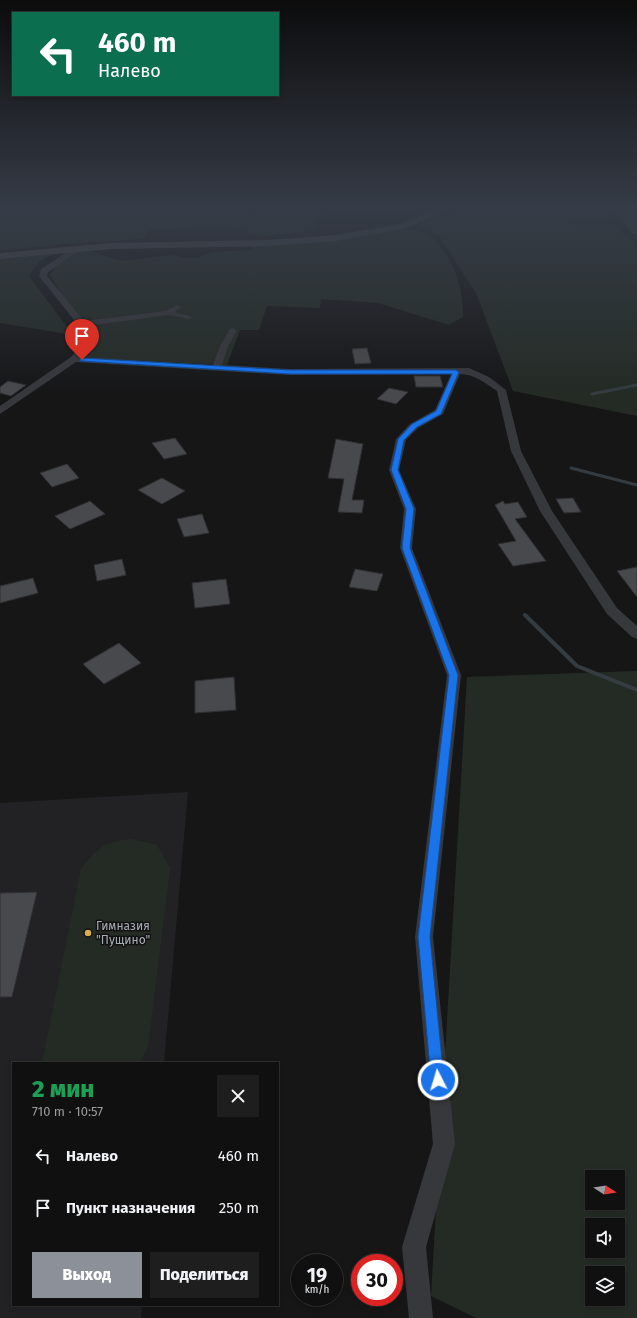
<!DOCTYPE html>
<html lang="ru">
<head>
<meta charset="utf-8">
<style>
	body { margin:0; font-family:"Fira Sans",sans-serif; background:#1e1e1f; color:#f1f3f6; height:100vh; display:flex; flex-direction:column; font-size:15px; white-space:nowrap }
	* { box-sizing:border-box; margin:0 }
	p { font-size:13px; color:#9c9d9f }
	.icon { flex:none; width:22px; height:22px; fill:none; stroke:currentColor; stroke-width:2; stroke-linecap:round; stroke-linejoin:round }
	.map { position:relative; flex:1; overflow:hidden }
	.sheet { position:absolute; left:12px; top:1062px; width:267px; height:244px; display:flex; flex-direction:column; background:#101011; border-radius:0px; box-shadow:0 2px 6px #0003,0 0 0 1px #303031 }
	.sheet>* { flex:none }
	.hud { position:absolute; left:12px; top:12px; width:267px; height:84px; border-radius:0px; box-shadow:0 2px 6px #0003,0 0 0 1px #303031; background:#0b6e4f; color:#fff; overflow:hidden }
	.needle { width:26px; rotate:102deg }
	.tools { position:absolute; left:585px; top:1170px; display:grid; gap:8px }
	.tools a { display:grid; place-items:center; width:40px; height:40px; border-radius:0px; background:#101011; box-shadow:0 2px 6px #0003,0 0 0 1px #303031; font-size:20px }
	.speed { position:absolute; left:291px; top:1254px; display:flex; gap:8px; font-size:20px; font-weight:700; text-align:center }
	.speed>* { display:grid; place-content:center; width:52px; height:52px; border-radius:50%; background:#101011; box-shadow:0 2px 6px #0003,0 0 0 1px #303031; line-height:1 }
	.speed small { font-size:10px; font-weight:400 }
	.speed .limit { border:6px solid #d22; background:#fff; color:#111 }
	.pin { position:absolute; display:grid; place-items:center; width:34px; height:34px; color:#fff; margin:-41px -17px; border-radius:50% 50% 50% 0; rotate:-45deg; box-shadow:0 0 4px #0007 }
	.pin .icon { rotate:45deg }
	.me { position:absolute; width:44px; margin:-22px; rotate:355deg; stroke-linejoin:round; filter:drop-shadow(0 0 3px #0008) }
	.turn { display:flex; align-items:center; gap:14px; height:84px; padding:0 20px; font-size:18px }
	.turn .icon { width:52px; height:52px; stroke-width:2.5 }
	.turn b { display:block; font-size:28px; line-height:34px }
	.round { display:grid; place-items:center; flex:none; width:42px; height:42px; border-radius:0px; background:#1e1e1f }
	.head { display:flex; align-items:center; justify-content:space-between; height:68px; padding:0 20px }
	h1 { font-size:24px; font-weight:800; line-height:30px; color:#1e9e55 }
	.button { display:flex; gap:8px; margin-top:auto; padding:8px 20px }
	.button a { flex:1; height:46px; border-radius:0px; background:#8c9099; color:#fff; font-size:16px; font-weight:800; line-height:46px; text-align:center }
	.button a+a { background:#1e1e1f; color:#f1f3f6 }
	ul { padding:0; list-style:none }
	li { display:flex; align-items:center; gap:12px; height:52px; padding:0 20px }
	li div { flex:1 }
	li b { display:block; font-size:15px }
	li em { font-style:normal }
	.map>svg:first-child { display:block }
</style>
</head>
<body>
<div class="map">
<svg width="637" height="1318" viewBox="0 0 637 1318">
	<rect width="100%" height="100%" fill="#161617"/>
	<polygon fill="#222224" points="188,792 164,1063 13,1063 13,1305 142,1305 141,1318 0,1318 0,803"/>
	<g fill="#242b25" fill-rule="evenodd">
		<polygon points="0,210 355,210 354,212 320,215 312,231 259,237 232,227 149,230 144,239 62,244 0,251"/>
		<polygon points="453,210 608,210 608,222 568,221 583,225 613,225 637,244 637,416 513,391 476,293 438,235 421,229 423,226 417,225"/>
		<path d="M 402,228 C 411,230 422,230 429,235 C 432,237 435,241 438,244 C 457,265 463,290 463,317 L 449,325 L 378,303 L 321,299 L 320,308 L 267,306 L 259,330 L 240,330 L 227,365 L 76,358 L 87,336 L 50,275 L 58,263 L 81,251 L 90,251 L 121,261 L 173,255 L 186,258 L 198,258 L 212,252 L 251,250 L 253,246 C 304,243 352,239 402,228 Z"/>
		<polygon points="54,254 39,262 29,276 73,335 0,323 0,259"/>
		<path d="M 637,671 L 637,1318 L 476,1318 L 431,1296 L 467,677 ZM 592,1177 L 618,1177 L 618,1203 L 592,1203 ZM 592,1225 L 618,1225 L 618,1251 L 592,1251 ZM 592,1273 L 618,1273 L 618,1299 L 592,1299 Z"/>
		<path d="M 131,839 L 157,845 L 170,868 L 148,1047 L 140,1063 L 42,1063 L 81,869 C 98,847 104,842 131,839 Z"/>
	</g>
	<polygon fill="#343c42" points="614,210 637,210 637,236 630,231"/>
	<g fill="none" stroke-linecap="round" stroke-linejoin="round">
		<g stroke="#343c42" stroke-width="3">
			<polyline points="592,394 637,385"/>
			<polyline points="571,468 637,485"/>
		</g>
		<polyline stroke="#343c42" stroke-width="4" points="525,615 577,666 637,690"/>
	</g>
	<g fill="#48494c" stroke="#303033">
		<polygon points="367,348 371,363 355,364 352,349"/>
		<polygon points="414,376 440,376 443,387 416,387"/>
		<polygon points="8,381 26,385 11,396 0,393 0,387"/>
		<polygon points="389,388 408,392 396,404 377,399"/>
		<polygon points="175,438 187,454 164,459 152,443"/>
		<polygon points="336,439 363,444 352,500 364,500 362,513 338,512 344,479 328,478"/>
		<polygon points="67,464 79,478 52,487 40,473"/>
		<polygon points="162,478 185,491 162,504 138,490"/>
		<polygon points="573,498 581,512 564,513 556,499"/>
		<polygon points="90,501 105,514 70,529 55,516"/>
		<polygon points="503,501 505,504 518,502 527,517 515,519 546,561 513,566 498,544 516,541 495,505"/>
		<polygon points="202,514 209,533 184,537 177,519"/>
		<polygon points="122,559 126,575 97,581 94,565"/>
		<polygon points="637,567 637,597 617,571"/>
		<polygon points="355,569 383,574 377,591 349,587"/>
		<polygon points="33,578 38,593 0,603 0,586"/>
		<polygon points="226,579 230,604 195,608 192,583"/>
		<polygon points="119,643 141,663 104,684 83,664"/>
		<polygon points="234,677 236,710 195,713 195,681"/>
		<polygon points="37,892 12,997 0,997 0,893"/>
	</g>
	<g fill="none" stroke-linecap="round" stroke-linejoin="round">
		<path fill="#37383c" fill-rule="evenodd" d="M 75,247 L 82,249 L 48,272 L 47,276 L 84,321 L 166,311 L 177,305 L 181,307 L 175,312 L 193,317 L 189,319 L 168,315 L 87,326 L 92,336 L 86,350 L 81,357 L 213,365 L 220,346 L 230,329 L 233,328 L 237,331 L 228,346 L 222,365 L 290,369 L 469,368 L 489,377 L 506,390 L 521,451 L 552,511 L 617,608 L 637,626 L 637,639 L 632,637 L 607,614 L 540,511 L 511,451 L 497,391 C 485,383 474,374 460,374 L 443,414 L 418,428 L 406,440 L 399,470 L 416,509 L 412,548 L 461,675 L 433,937 L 455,1144 L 426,1247 L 433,1318 L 409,1318 L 402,1247 L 433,1144 L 415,937 L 447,675 L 400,548 L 404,509 L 389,470 L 396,439 L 410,424 L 435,410 L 451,374 L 290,375 L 76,362 L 0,414 L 0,406 L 71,357 L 78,349 L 84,336 L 78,325 L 39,276 L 41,269 Z"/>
		<polygon fill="#45474b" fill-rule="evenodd" points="434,210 446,210 406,228 336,241 268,246 111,249 0,259 0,253 111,243 268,240 336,235 400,224"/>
	</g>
	<linearGradient id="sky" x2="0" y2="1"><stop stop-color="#0c0c0d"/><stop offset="0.53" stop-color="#363c47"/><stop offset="1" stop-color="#363c47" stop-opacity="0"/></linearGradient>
	<rect width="637" height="394" fill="url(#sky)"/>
	<polygon fill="#1a73e8" stroke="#114b97" points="82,358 290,370 456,370 459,372 441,414 417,427 404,440 398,470 414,509 410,548 458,675 430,937 444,1080 442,1085 438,1087 433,1085 431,1080 418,937 449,675 402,548 406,509 391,470 398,439 412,424 436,411 452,374 290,374 80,361 80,359"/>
	<circle fill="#dbae4a" stroke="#111112" stroke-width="1.5" cx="88" cy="933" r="4"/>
	<g text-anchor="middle" stroke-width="3" stroke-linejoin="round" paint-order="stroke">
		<g font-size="12" fill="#a9adb5" stroke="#111112" text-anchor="start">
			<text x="96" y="930">Гимназия<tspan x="96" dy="14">"Пущино"</tspan></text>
		</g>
	</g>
</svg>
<div class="tools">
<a><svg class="needle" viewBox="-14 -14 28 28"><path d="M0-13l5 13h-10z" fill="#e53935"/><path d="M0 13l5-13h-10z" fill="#9c9d9f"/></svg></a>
<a><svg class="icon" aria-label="sound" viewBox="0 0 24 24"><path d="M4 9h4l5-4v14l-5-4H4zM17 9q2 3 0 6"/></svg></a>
<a><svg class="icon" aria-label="layers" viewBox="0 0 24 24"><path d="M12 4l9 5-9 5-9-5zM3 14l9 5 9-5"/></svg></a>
</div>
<div class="speed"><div>19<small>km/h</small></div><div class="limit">30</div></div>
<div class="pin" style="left:82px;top:360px;background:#d93025"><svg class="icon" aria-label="arrive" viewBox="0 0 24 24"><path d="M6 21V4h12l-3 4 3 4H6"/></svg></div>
<svg class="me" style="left:438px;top:1080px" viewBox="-20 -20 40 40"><circle r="17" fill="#1a73e8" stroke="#fff" stroke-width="3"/><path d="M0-11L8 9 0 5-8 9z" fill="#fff"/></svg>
<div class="hud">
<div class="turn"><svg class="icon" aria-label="left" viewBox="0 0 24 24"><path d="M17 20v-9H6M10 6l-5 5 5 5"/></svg><div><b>460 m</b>Налево</div></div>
</div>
<section class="sheet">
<div class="head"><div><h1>2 мин</h1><p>710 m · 10:57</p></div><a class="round"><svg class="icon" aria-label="close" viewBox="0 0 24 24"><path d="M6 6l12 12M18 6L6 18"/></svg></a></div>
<ul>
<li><svg class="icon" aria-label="left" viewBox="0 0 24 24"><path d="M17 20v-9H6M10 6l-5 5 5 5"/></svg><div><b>Налево</b></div><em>460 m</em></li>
<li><svg class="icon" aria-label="arrive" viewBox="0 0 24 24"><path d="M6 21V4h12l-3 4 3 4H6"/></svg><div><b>Пункт назначения</b></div><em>250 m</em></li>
</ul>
<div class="button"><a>Выход</a><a>Поделиться</a></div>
</section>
</div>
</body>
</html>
